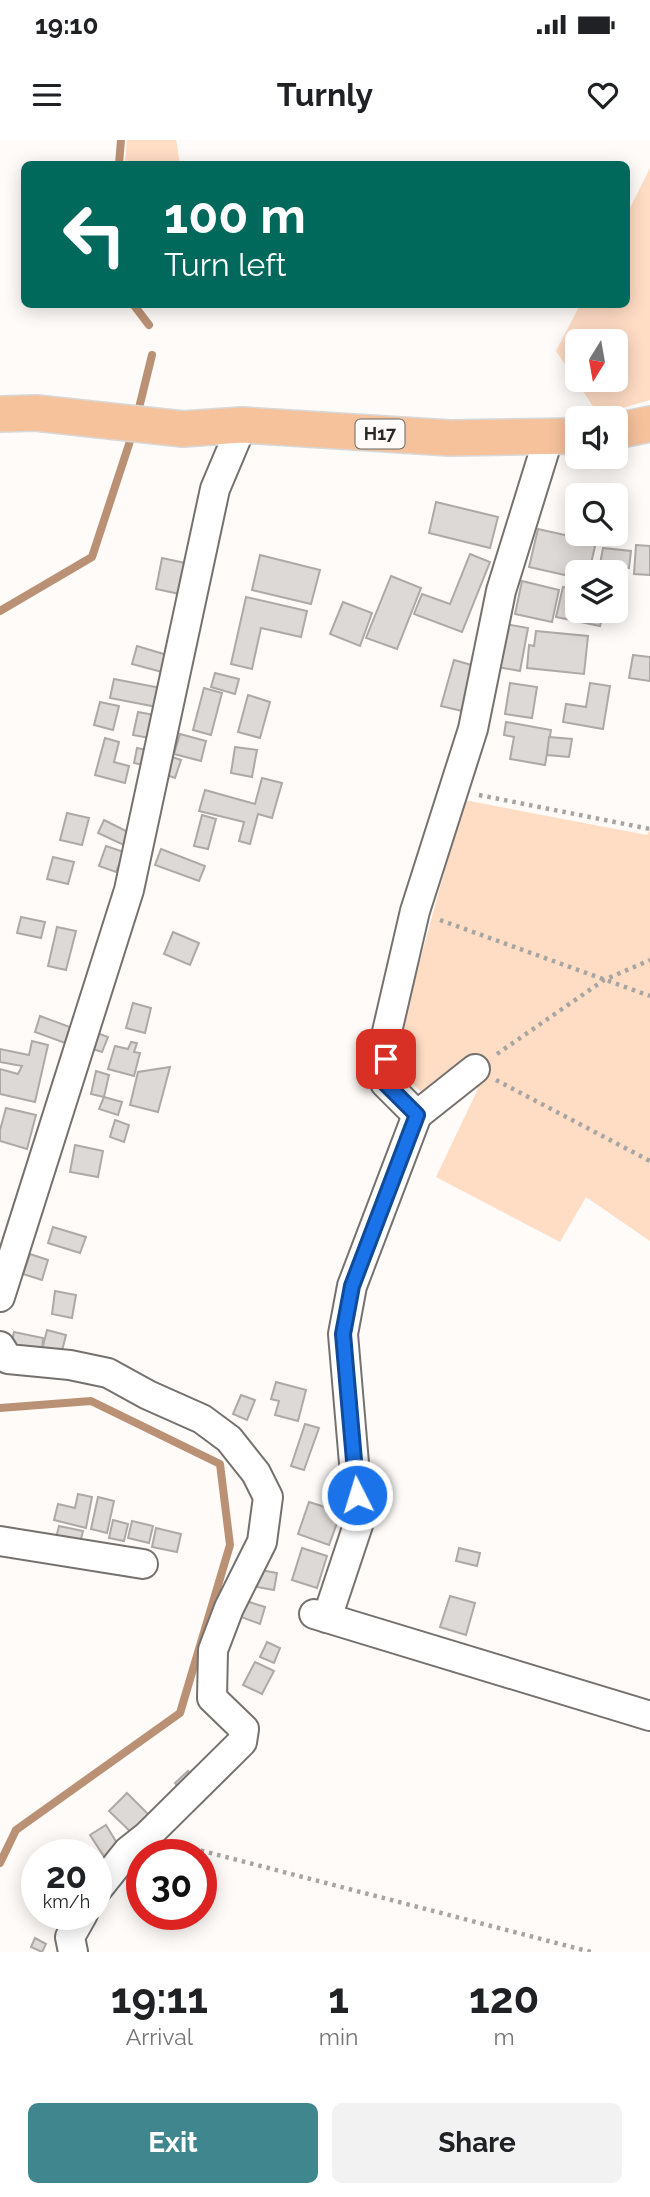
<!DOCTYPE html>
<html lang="en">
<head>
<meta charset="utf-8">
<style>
	body { margin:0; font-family:Raleway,sans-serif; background:#f2f2f2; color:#202124; height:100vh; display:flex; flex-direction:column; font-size:26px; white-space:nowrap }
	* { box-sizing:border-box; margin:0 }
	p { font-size:23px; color:#757577 }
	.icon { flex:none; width:38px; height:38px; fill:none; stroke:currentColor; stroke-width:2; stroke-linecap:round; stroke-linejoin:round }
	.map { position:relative; height:1812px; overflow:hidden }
	.sheet { display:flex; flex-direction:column; background:#fff; flex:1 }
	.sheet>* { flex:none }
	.guide { position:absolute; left:21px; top:21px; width:609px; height:147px; border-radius:10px; box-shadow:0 4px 18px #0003; background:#00695c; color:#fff; overflow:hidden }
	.needle { width:46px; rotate:191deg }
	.controls { position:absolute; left:565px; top:189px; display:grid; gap:14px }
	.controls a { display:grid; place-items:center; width:63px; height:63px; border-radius:10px; background:#fff; box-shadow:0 4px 18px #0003; font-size:35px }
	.speed { position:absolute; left:21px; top:1699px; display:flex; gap:14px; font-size:35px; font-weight:700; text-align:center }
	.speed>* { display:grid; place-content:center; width:91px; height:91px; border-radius:50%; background:#fff; box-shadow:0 4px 18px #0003; line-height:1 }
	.speed small { font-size:18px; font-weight:400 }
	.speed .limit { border:10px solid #d22; background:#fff; color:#111 }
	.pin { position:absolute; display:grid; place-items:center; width:60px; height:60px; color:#fff; margin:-30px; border-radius:14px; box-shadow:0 4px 10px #0006 }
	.me { position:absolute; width:77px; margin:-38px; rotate:355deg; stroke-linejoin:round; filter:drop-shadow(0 0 5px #0008) }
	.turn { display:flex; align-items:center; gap:24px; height:147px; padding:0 28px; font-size:32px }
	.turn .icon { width:91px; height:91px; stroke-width:2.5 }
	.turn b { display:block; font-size:49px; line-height:60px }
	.eta { display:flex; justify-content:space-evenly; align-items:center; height:119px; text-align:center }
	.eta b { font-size:42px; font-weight:700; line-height:49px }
	.action { display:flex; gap:14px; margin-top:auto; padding:14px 28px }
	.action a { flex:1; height:80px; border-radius:10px; background:#3f868f; color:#fff; font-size:28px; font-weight:700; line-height:80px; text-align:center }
	.action a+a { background:#f2f2f2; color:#202124 }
	.status { display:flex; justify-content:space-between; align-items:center; height:49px; padding:0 35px; background:#fff; direction:ltr }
	.status svg { height:19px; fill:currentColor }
	header { display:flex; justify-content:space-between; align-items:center; height:91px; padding:0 28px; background:#fff; font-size:32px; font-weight:700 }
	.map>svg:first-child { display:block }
</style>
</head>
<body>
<div class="status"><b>19:10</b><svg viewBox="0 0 49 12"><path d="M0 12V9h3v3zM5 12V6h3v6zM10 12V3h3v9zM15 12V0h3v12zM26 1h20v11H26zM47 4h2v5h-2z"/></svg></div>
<header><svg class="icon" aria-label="menu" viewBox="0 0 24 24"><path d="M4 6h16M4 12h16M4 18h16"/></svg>Turnly<svg class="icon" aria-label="heart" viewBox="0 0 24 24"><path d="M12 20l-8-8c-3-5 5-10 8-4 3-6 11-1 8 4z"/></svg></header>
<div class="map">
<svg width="650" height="1812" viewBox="0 0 650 1812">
	<rect width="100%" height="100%" fill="#fefbf8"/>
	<g fill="#ffdcc4" fill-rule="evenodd">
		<polygon points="127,0 176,0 180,24 125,24"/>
		<path d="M 650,28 L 650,260 L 599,275 L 556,211 L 580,165 L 626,164 L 627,74 ZM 578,201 L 616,201 L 616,240 L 578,240 Z"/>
		<polygon points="464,660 647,695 650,690 650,1101 586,1057 560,1102 436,1037 478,949 455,929 423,953 405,937 396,908"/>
	</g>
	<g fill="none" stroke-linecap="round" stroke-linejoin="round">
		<g stroke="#ba9174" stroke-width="8">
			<polyline points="119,24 121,0"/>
			<polyline points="133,164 149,185"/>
			<polyline points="137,276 152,215"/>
			<polyline points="0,471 92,417 133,292"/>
			<polyline points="0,1268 91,1261 220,1324 230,1405 180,1573 16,1690 0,1723"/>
		</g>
	</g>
	<g fill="#ddd9d6" stroke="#ada9a6" stroke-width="2">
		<polygon points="436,362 498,377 490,408 429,393"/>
		<polygon points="538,389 596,402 589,432 578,432 578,438 529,427"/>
		<polygon points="636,405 650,406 650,435 634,434"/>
		<polygon points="603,408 631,411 629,428 600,424"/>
		<polygon points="470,414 490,422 462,492 414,474 422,454 450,464"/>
		<polygon points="260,415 320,430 311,464 252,450"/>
		<polygon points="162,418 195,425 189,456 156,449"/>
		<polygon points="391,436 421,448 397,509 366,498"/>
		<polygon points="522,441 559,450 552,482 515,474"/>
		<polygon points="563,447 578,450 578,471 604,471 600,486 556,477"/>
		<polygon points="246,457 307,471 301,497 261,488 252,529 231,524"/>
		<polygon points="343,462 372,473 360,506 330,494"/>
		<polygon points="500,483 528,488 520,531 492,526"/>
		<polygon points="536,491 588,496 584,534 527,528 529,505 534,506"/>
		<polygon points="137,506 167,515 162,532 132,524"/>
		<polygon points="633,515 650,517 650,541 629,538"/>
		<polygon points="454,520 475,526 462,571 441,566"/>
		<polygon points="215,533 239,539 235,554 211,547"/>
		<polygon points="114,539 166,549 162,568 110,558"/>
		<polygon points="510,543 537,547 532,578 505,574"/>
		<polygon points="590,543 610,546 603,589 563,582 566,564 586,567"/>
		<polygon points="204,548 222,553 211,595 193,590"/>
		<polygon points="248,555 270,562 260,598 238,592"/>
		<polygon points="100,562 119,566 113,590 94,585"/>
		<polygon points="138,572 160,576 155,599 133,595"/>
		<polygon points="506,582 551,590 545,625 510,619 514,597 504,595"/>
		<polygon points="180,594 206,601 201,621 174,614"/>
		<polygon points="549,597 572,599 569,617 547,615"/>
		<polygon points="105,598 119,602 114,622 129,626 125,643 95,635"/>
		<polygon points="235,607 257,610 252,637 231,633"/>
		<polygon points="137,608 156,612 152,627 134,623"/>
		<polygon points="163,614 181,620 175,638 158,632"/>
		<polygon points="262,638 282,643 272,678 258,674 250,704 239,701 244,682 199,671 205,650 255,664"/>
		<polygon points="67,673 89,678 82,705 60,700"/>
		<polygon points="202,675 216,679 208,709 194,706"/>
		<polygon points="104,680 132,694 126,706 98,693"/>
		<polygon points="106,706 124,712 116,732 99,726"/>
		<polygon points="161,709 205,726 199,741 155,725"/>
		<polygon points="53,717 74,722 68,744 47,739"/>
		<polygon points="21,777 45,782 41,798 17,793"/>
		<polygon points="57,787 76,791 66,830 48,826"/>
		<polygon points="173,792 199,803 190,825 164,814"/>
		<polygon points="133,863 151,868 145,893 126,888"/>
		<polygon points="40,876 70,887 65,903 35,892"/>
		<polygon points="89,890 108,897 102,912 84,906"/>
		<polygon points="32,901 48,905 35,962 0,954 0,929 18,934 22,926 0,922 0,909 29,915"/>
		<polygon points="131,902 137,903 134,912 140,913 134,936 108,929 115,906 128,909"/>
		<polygon points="170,927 158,972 130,965 138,932"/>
		<polygon points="96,931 109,935 104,957 91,954"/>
		<polygon points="104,957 122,962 118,975 99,969"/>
		<polygon points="6,968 36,975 27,1009 0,1001 0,990"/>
		<polygon points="115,980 129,985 124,1002 110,997"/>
		<polygon points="75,1005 103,1011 98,1037 70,1032"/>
		<polygon points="53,1087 86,1097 80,1113 48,1103"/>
		<polygon points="30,1114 48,1120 42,1140 23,1134"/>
		<polygon points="55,1151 76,1155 72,1178 52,1174"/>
		<polygon points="47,1190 66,1195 61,1215 42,1210"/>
		<polygon points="14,1192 43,1198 42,1210 11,1205"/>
		<polygon points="276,1242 306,1250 298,1281 275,1275 279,1261 271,1259"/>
		<polygon points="241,1255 255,1260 247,1280 233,1274"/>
		<polygon points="305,1284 319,1288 304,1330 291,1326"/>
		<polygon points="78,1354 92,1357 86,1388 54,1380 58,1364 75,1368"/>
		<polygon points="98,1357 114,1361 107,1393 91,1389"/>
		<polygon points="309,1362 341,1372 329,1405 298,1394"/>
		<polygon points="113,1380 128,1384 124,1401 109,1398"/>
		<polygon points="132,1381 153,1386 149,1403 128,1398"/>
		<polygon points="59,1386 83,1391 80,1403 56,1398"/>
		<polygon points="156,1388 181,1394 177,1412 152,1407"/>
		<polygon points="302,1408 327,1416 317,1448 292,1440"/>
		<polygon points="459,1408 480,1413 477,1426 456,1421"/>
		<polygon points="261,1430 277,1433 274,1450 257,1447"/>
		<polygon points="450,1456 475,1463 466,1495 440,1487"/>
		<polygon points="246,1461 265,1467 260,1484 241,1477"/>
		<polygon points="267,1502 280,1508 274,1523 260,1517"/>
		<polygon points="255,1522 274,1531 262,1554 243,1545"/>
		<polygon points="188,1631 198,1642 184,1654 175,1643"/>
		<polygon points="127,1653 154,1680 137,1698 109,1671"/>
		<polygon points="106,1685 120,1708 105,1718 90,1695"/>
		<polygon points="68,1705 79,1715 65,1715"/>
		<polygon points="35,1798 46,1804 42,1812 31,1807"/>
	</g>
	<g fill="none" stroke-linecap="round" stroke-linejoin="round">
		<defs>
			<g id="minor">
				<polyline points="475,929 417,975 385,943 386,896 415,771 473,589 501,451 549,296"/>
				<polyline points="0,1157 129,750 215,349 242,285"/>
				<polyline points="0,1206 8,1219 70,1225 108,1233 148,1255 202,1279 229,1299 256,1333 268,1357 262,1402 229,1468 213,1510 212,1558 244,1589 242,1602 147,1696 128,1711 96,1751"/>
				<polyline points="0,1401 143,1424"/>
				<polyline points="314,1474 650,1576"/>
				<polyline points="327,1478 359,1382 343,1194 352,1146 417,975"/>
				<polyline points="73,1812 70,1797 83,1774"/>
			</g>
			<g id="major">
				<polyline points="0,274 36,273 183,289 242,285 450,298 578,296"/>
				<polyline points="616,291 650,284"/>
			</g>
		</defs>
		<use href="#minor" stroke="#75716e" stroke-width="32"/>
		<use href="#major" stroke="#d8d8d8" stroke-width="38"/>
		<g stroke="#a7a5a2" stroke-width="4.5" stroke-dasharray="3.5 5" stroke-linecap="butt">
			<polyline points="479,655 650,689"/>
			<polyline points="440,780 650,856"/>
			<polyline points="497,914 604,840 650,820"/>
			<polyline points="496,940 650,1021"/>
			<polyline points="176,1704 591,1812"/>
		</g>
		<use href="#minor" stroke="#fff" stroke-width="28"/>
		<use href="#major" stroke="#f5c29c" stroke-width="35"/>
	</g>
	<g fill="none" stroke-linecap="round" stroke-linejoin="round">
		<defs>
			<polyline id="route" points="357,1355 343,1194 352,1146 417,975 385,943 386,919"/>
		</defs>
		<use href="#route" stroke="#114b97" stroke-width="18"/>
		<use href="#route" stroke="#1a73e8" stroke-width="12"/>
	</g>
	<g text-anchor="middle" stroke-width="5" stroke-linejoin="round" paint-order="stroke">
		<rect fill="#fefbf8" stroke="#696765" stroke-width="2" x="355.5" y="279.5" width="49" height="29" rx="5"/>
		<g font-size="18" font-weight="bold" fill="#292826">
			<text x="380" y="300">H17</text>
		</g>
	</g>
</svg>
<div class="controls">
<a><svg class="needle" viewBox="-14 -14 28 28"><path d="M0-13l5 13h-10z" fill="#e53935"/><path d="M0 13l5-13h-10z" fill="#757577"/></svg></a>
<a><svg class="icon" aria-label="sound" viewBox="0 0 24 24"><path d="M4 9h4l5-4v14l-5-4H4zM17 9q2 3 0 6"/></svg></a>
<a><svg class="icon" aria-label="search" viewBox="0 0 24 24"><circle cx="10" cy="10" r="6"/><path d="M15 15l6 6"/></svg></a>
<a><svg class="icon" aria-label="layers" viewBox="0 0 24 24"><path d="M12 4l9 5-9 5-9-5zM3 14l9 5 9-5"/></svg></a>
</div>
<div class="speed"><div>20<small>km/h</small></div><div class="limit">30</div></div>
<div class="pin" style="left:386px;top:919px;background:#d93025"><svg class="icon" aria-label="arrive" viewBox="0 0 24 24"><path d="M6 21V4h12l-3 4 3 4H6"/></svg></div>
<svg class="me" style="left:357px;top:1355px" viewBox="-20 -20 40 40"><circle r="17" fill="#1a73e8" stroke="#fff" stroke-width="3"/><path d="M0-11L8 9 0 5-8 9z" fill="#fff"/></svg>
<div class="guide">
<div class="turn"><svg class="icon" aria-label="left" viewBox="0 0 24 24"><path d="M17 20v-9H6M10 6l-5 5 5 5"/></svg><div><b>100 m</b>Turn left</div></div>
</div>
</div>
<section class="sheet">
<div class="eta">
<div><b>19:11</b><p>Arrival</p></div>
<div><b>1</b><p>min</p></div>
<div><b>120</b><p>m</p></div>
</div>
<div class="action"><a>Exit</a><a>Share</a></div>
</section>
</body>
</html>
